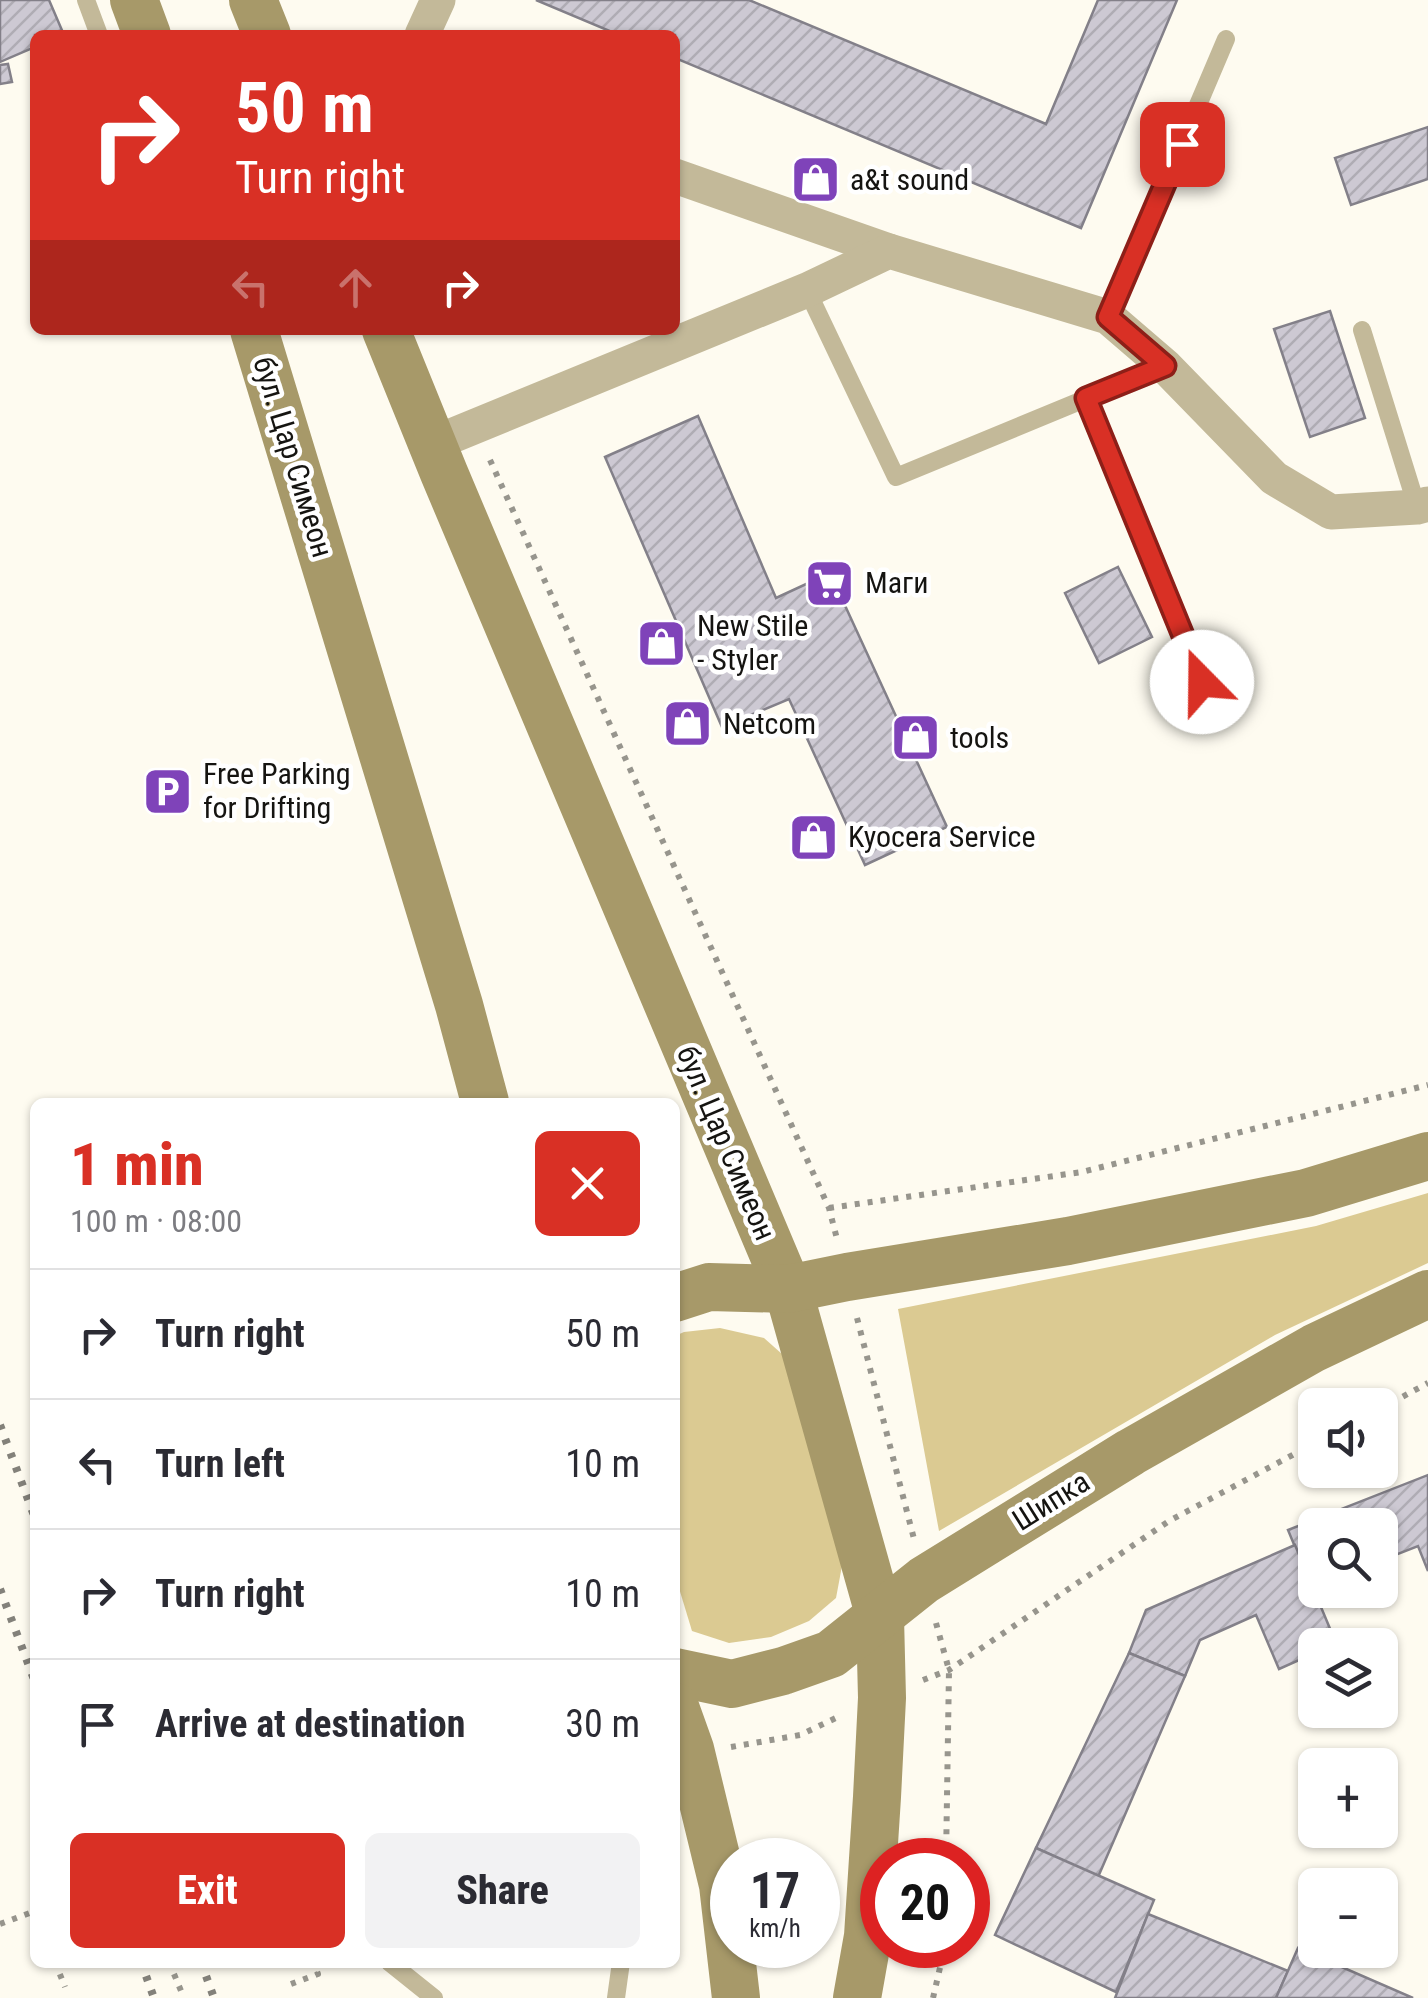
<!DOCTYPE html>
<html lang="en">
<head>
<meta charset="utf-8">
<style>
	body { margin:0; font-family:"Roboto Condensed",sans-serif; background:#f2f2f3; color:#2b2b33; height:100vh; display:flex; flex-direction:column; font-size:38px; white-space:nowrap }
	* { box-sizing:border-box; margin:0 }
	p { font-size:32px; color:#7c7c81 }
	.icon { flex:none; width:55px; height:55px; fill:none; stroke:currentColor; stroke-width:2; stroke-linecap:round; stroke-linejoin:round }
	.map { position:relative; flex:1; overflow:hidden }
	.panel { position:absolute; left:30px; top:1098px; width:650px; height:870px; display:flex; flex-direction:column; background:#fff; border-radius:15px; box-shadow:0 2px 8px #0004 }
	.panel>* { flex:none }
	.banner { position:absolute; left:30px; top:30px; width:650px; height:305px; border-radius:15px; box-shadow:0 2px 8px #0004; background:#d93025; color:#fff; overflow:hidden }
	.fabs { position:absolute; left:1298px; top:1388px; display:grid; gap:20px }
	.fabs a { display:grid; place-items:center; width:100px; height:100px; border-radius:15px; background:#fff; box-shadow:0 2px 8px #0004; font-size:50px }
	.speed { position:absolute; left:710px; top:1838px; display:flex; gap:20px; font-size:50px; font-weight:700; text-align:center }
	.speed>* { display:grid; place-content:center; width:130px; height:130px; border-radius:50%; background:#fff; box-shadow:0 2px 8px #0004; line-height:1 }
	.speed small { font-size:25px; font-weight:400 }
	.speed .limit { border:15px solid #d22; background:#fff; color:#111 }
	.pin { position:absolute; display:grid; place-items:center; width:85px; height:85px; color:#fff; margin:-42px; border-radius:20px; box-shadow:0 5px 15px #0006 }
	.me { position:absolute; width:110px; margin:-55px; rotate:338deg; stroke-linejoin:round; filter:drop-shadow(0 0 8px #0008) }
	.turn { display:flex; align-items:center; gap:35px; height:210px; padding:0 40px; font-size:45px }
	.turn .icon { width:130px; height:130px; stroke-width:2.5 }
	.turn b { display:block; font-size:70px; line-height:85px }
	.lanes { display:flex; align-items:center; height:95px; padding:0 40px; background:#0003; justify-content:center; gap:50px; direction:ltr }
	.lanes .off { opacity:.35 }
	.round { display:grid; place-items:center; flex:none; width:105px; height:105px; border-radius:15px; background:#f2f2f3 }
	.summary { display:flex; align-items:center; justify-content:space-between; height:170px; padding:0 40px }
	h1 { font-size:60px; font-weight:800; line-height:75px; color:#d93025 }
	.action { display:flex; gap:20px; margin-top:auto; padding:20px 40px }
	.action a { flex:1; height:115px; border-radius:15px; background:#d93025; color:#fff; font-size:40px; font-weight:800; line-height:115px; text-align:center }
	.action a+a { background:#f2f2f3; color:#2b2b33 }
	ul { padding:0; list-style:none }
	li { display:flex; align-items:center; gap:30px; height:130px; padding:0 40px; border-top:2px solid #e1e1e2 }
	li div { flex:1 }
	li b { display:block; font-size:38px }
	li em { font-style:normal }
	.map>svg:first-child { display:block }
</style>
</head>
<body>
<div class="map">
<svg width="1428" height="1998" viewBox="0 0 1428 1998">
	<defs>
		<pattern id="building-hatch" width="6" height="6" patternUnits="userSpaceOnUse" patternTransform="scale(2.5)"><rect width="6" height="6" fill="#cdc9d3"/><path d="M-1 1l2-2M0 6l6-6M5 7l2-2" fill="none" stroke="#afacb4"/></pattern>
	</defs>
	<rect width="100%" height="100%" fill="#fefbf0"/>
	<g fill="#dbca92">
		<polygon points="1428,1193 1428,1263 1275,1335 939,1531 898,1309 1316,1226"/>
		<polygon points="720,1328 764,1338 782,1354 844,1555 836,1598 809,1621 771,1637 729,1643 692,1631 675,1575 675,1336 684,1332"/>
	</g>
	<g fill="url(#building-hatch)" stroke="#838089" stroke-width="2.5">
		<polygon points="0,0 49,0 64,35 35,35 35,47 0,62"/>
		<polygon points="536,0 749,0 1046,124 1098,0 1177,0 1081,228 675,58 675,35 619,35"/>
		<polygon points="8,64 12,82 0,84 0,65"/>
		<polygon points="1428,127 1428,179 1351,205 1335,158"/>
		<polygon points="1330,311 1365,418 1310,437 1274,329"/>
		<polygon points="698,416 776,598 830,573 947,827 865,865 789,699 722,727 605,457"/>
		<polygon points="1118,567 1152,637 1099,663 1065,593"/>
		<polygon points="1428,1475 1428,1571 1418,1546 1380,1561 1380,1525 1315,1525 1315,1587 1312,1588 1288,1530"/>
		<polygon points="1295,1545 1336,1643 1315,1645 1315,1653 1279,1669 1256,1615 1200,1640 1185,1676 1129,1653 1146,1610"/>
		<polygon points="1129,1653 1185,1676 1098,1877 1036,1848"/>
		<polygon points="1036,1848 1154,1900 1116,1992 995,1935"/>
		<polygon points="1148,1914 1288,1971 1276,1998 1115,1998"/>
		<polygon points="1298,1948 1413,1998 1276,1998"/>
	</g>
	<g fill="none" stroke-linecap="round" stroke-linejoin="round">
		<g stroke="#97958d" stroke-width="6" stroke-dasharray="5 8" stroke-linecap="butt">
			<polyline points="490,460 829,1208 837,1239"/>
			<polyline points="829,1208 1082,1172 1428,1085"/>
			<polyline points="857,1318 914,1539"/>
			<polyline points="1380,1409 1428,1383"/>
			<polyline points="936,1623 949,1670 946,1860"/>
			<polyline points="923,1680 949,1670 1169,1521 1315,1443"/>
			<polyline points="731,1747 800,1735 838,1717"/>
			<polyline points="0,1924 35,1911"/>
			<polyline points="55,1962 65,1987"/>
			<polyline points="169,1962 184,1998"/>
			<polyline points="291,1984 318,1974 313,1962"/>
			<polyline points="933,1998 942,1959 943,1945"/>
		</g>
		<g stroke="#c3b999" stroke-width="18">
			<polyline points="86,0 99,35"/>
			<polyline points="807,290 896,477 1165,366"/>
			<polyline points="1108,317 1226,39"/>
			<polyline points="1362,330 1417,507"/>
			<polyline points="1087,398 1202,682"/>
			<polyline points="389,1962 434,1998"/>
			<polyline points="616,1998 621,1962"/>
		</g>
		<g stroke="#c3b999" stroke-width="35">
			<polyline points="422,35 438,0"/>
			<polyline points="675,176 889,251"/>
			<polyline points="432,444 807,290 889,251 1108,317 1165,366 1274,478 1331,512 1417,507 1428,504"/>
		</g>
		<g stroke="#a79969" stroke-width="48">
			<polyline points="134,0 147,35"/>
			<polyline points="253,0 267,35"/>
			<polyline points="254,330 459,1005 485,1102"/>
			<polyline points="386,330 444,473 788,1289 880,1617 882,1698 877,1797 868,1936 857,1998"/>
			<polyline points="675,1298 709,1287 788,1289 847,1277 1068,1241 1306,1193 1428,1156"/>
			<polyline points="675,1672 732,1684 783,1671 831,1654 924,1580 1131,1452 1314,1348 1428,1294"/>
			<polyline points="675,1707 690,1749 723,1885 736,1998"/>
		</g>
		<g stroke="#83817a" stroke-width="8" stroke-dasharray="5 10" stroke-linecap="butt">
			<polyline points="0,1425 35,1518"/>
			<polyline points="0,1589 35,1682"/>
			<polyline points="141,1962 154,1998"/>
			<polyline points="201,1962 214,1998"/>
		</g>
	</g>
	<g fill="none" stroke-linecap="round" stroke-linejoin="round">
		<defs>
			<polyline id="route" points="1182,144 1108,317 1165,366 1086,398 1202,682"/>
		</defs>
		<use href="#route" stroke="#8d1f18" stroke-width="25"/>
		<use href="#route" stroke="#d93025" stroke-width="18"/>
	</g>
	<defs>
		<symbol id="shop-square" viewBox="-11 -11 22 22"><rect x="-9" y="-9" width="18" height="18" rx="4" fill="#7f43b9" stroke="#fff"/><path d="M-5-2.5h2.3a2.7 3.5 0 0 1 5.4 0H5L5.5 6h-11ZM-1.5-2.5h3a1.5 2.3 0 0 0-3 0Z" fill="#fff"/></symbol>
		<symbol id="supermarket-square" viewBox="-11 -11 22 22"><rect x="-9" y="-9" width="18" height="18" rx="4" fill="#7f43b9" stroke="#fff"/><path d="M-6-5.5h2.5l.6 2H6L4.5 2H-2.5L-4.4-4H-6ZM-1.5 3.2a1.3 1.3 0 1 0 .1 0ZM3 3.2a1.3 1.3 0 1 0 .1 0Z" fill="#fff"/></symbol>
		<symbol id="parking-square" viewBox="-11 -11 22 22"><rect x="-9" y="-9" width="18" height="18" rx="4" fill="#7f43b9" stroke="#fff"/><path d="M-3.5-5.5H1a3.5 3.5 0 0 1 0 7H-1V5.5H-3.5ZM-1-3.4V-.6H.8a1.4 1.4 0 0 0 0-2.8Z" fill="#fff"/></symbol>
	</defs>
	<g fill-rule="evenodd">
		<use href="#shop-square" x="788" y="152" width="55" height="55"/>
		<use href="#supermarket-square" x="802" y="556" width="55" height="55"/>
		<use href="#shop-square" x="634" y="616" width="55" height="55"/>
		<use href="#shop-square" x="660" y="696" width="55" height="55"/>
		<use href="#shop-square" x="888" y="710" width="55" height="55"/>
		<use href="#parking-square" x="140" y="764" width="55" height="55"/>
		<use href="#shop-square" x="786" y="810" width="55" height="55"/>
	</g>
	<g text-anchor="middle" stroke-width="9" stroke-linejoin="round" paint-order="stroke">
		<g font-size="30" fill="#151411" stroke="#fff" text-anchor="start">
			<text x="850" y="190">a&amp;t sound</text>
			<text x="865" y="593">Маги</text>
			<text x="697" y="636">New Stile<tspan x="697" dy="34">- Styler</tspan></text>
			<text x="723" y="734">Netcom</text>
			<text x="950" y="748">tools</text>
			<text x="203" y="784">Free Parking<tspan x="203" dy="34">for Drifting</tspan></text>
			<text x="848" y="847">Kyocera Service</text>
		</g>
		<g font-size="30" fill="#151411" stroke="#fff">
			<text transform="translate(293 457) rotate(73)" y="10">бул. Цар Симеон</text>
			<text transform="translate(726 1143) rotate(67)" y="10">бул. Цар Симеон</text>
			<text transform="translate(1051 1501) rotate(-32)" y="10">Шипка</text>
		</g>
	</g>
</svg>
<div class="fabs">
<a><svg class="icon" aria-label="sound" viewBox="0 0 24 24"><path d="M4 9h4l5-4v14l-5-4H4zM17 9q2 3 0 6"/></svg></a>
<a><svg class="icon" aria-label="search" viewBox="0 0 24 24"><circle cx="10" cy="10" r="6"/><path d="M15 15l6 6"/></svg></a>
<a><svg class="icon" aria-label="layers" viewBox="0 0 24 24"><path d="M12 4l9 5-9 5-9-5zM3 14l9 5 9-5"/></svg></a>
<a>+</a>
<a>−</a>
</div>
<div class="speed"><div>17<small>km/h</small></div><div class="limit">20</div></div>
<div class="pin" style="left:1182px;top:144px;background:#d93025"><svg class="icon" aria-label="arrive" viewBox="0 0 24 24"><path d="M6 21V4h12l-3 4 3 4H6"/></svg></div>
<svg class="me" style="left:1202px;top:682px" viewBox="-20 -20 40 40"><circle r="19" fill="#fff"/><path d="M0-13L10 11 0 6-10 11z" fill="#d93025"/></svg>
<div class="banner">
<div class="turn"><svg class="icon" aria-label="right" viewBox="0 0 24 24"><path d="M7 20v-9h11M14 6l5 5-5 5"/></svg><div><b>50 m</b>Turn right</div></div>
<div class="lanes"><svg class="icon off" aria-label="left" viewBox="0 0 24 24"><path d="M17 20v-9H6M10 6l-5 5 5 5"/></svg><svg class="icon off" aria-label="ahead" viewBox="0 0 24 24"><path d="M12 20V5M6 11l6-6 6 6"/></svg><svg class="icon" aria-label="right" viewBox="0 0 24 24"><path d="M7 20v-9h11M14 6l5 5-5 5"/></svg></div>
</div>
<section class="panel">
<div class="summary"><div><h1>1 min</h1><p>100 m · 08:00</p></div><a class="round" style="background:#d93025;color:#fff"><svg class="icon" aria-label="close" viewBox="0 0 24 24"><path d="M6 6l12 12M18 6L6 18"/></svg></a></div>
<ul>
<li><svg class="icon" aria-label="right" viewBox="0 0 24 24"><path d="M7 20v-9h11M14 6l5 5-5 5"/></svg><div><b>Turn right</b></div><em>50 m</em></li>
<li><svg class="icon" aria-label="left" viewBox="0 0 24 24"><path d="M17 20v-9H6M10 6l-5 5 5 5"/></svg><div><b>Turn left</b></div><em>10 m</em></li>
<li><svg class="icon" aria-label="right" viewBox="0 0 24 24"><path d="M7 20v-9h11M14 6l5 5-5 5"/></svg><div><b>Turn right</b></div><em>10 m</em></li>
<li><svg class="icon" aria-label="arrive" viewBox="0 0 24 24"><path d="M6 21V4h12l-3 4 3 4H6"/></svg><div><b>Arrive at destination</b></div><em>30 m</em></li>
</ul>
<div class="action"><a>Exit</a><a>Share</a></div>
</section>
</div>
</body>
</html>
